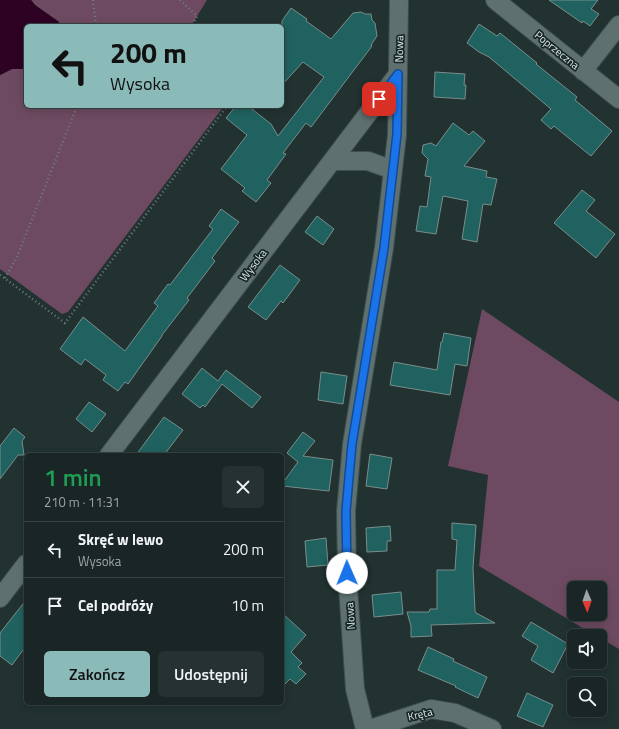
<!DOCTYPE html>
<html lang="pl">
<head>
<meta charset="utf-8">
<style>
	body { margin:0; font-family:"Titillium Web",sans-serif; background:#263232; color:#f1f3f6; height:100vh; display:flex; flex-direction:column; font-size:15px; white-space:nowrap }
	* { box-sizing:border-box; margin:0 }
	p { font-size:13px; color:#9fa5a7 }
	.icon { flex:none; width:22px; height:22px; fill:none; stroke:currentColor; stroke-width:2; stroke-linecap:round; stroke-linejoin:round }
	.map { position:relative; flex:1; overflow:hidden }
	.panel { position:absolute; left:24px; top:453px; width:260px; height:252px; display:flex; flex-direction:column; background:#192625; border-radius:6px; box-shadow:0 2px 10px #0003,0 0 0 1px #374342 }
	.panel>* { flex:none }
	.top-card { position:absolute; left:24px; top:24px; width:260px; height:84px; border-radius:6px; box-shadow:0 2px 10px #0003,0 0 0 1px #374342; background:#8bbbb9; color:#111; overflow:hidden }
	.needle { width:26px; rotate:178deg }
	.buttons { position:absolute; left:567px; top:581px; display:grid; gap:8px }
	.buttons a { display:grid; place-items:center; width:40px; height:40px; border-radius:6px; background:#192625; box-shadow:0 2px 10px #0003,0 0 0 1px #374342; font-size:20px }
	.pin { position:absolute; display:grid; place-items:center; width:34px; height:34px; color:#fff; margin:-17px; border-radius:8px; box-shadow:0 2px 6px #0006 }
	.me { position:absolute; width:44px; margin:-22px; rotate:359deg; stroke-linejoin:round; filter:drop-shadow(0 0 3px #0008) }
	.turn { display:flex; align-items:center; gap:14px; height:84px; padding:0 20px; font-size:18px }
	.turn .icon { width:52px; height:52px; stroke-width:2.5 }
	.turn b { display:block; font-size:28px; line-height:34px }
	.round { display:grid; place-items:center; flex:none; width:42px; height:42px; border-radius:6px; background:#263232 }
	.head { display:flex; align-items:center; justify-content:space-between; height:68px; padding:0 20px }
	h1 { font-size:24px; font-weight:600; line-height:30px; color:#1e9e55 }
	.action { display:flex; gap:8px; margin-top:auto; padding:8px 20px }
	.action a { flex:1; height:46px; border-radius:6px; background:#8bbbb9; color:#111; font-size:16px; font-weight:600; line-height:46px; text-align:center }
	.action a+a { background:#263232; color:#f1f3f6 }
	ul { padding:0; list-style:none }
	li { display:flex; align-items:center; gap:12px; height:56px; padding:0 20px; border-top:1px solid #374342 }
	li div { flex:1 }
	li b { display:block; font-size:15px }
	li em { font-style:normal }
	.map>svg:first-child { display:block }
</style>
</head>
<body>
<div class="map">
<svg width="619" height="729" viewBox="0 0 619 729">
	<rect width="100%" height="100%" fill="#213231"/>
	<g fill="#6d4a61" fill-rule="evenodd">
		<polygon points="31,0 207,0 191,26 58,26 59,22 35,5"/>
		<polygon points="12,69 26,69 26,106 224,106 68,312 62,314 0,269 0,75"/>
		<path d="M 482,309 L 619,402 L 619,649 L 600,638 L 600,636 L 596,636 L 479,566 L 488,475 L 448,466 ZM 574,588 L 600,588 L 600,614 L 574,614 Z"/>
	</g>
	<polygon fill="#2d0223" points="0,0 31,0 35,5 59,22 58,26 26,26 26,69 12,69 0,75"/>
	<g fill="#1f625f" stroke="#798d8c">
		<polygon points="549,0 598,0 591,9 599,14 590,26 583,21 582,23"/>
		<polygon points="291,8 307,19 306,21 331,39 353,13 361,12 365,14 371,14 372,20 375,23 377,36 371,45 372,46 311,127 306,123 283,153 286,154 267,180 271,183 256,202 242,191 245,188 221,169 247,135 226,118 236,106 248,106 271,124 278,136 324,77 303,62 282,85 282,21"/>
		<polygon points="479,24 497,36 500,33 537,63 536,64 577,97 575,100 612,131 591,156 554,126 551,129 541,120 551,109 489,57 479,52 467,43"/>
		<polygon points="435,72 465,74 464,85 466,85 465,99 434,97"/>
		<polygon points="453,123 469,135 473,131 485,141 464,166 487,171 486,177 497,179 491,205 483,204 477,242 462,239 468,201 443,196 436,234 416,231 420,206 427,207 431,177 425,176 428,159 422,153 423,145 431,143 436,146"/>
		<polygon points="582,190 595,200 586,211 615,234 596,258 554,223"/>
		<polygon points="221,209 239,222 212,258 215,261 187,298 189,300 162,335 162,336 128,384 125,382 118,391 103,380 106,375 85,359 81,365 60,349 83,317 125,351 158,306 154,303 168,284 170,285 213,229 209,226"/>
		<polygon points="317,216 334,229 323,245 305,232"/>
		<polygon points="280,265 300,280 283,303 281,301 266,320 248,307"/>
		<polygon points="444,333 471,338 467,366 455,364 450,395 390,385 394,362 437,370 441,342 442,342"/>
		<polygon points="202,368 218,381 226,370 261,397 252,408 222,384 205,407 203,405 200,408 182,394"/>
		<polygon points="321,372 347,376 343,404 318,400"/>
		<polygon points="89,402 106,414 92,432 76,419"/>
		<polygon points="164,417 183,430 164,455 136,455"/>
		<polygon points="14,428 25,437 22,441 24,455 18,455 0,479 0,446"/>
		<polygon points="303,432 315,441 303,456 333,460 329,491 282,486 282,484 298,462 287,453"/>
		<polygon points="370,454 392,458 387,489 366,486"/>
		<polygon points="452,523 476,525 473,568 475,611 476,613 495,623 431,625 432,636 411,637 411,626 407,612 429,612 430,609 437,609 437,570 455,570 457,540 452,539"/>
		<polygon points="390,526 391,541 387,541 387,551 367,552 366,528"/>
		<polygon points="326,538 328,565 307,567 305,541"/>
		<polygon points="401,592 403,614 374,617 372,595"/>
		<polygon points="26,600 26,646 12,665 0,656 0,633"/>
		<polygon points="282,613 306,635 291,652 302,663 298,667 306,674 296,684 290,679 282,687"/>
		<polygon points="531,622 568,644 553,673 531,660 538,646 522,636"/>
		<polygon points="428,647 454,659 453,661 487,677 478,698 455,687 456,686 418,670"/>
		<polygon points="527,693 553,705 543,727 517,716"/>
	</g>
	<g fill="none" stroke-linecap="round" stroke-linejoin="round">
		<defs>
			<g id="street">
				<polyline points="495,0 619,99"/>
				<polyline points="583,71 619,25"/>
				<polyline points="333,161 368,161 393,170"/>
				<polyline points="109,455 398,74"/>
				<polyline points="0,598 26,564"/>
				<polyline points="365,729 355,689 347,573 346,511 352,444 384,248 397,135 399,0"/>
				<polyline points="370,729 431,709 455,713 492,729"/>
			</g>
		</defs>
		<use href="#street" stroke="#404f4e" stroke-width="20"/>
		<g stroke="#707e7d" stroke-width="2.5" stroke-dasharray="1 3" stroke-linecap="butt">
			<polyline points="93,0 96,26"/>
			<polyline points="180,0 197,16 192,26"/>
			<polyline points="0,275 65,323 227,106"/>
			<polyline points="5,278 17,257 77,106"/>
		</g>
		<use href="#street" stroke="#5e7170" stroke-width="18"/>
	</g>
	<g fill="none" stroke-linecap="round" stroke-linejoin="round">
		<defs>
			<polyline id="route" points="347,573 346,511 352,444 384,248 397,134 398,74 379,99"/>
		</defs>
		<use href="#route" stroke="#114b97" stroke-width="10"/>
		<use href="#route" stroke="#1a73e8" stroke-width="7"/>
	</g>
	<g text-anchor="middle" stroke-width="3.5" stroke-linejoin="round" paint-order="stroke">
		<g font-size="11" fill="#dce7e6" stroke="#172827">
			<text transform="translate(399 49) rotate(-89)" y="4">Nowa</text>
			<text transform="translate(557 50) rotate(39)" y="4">Poprzeczna</text>
			<text transform="translate(253 265) rotate(-53)" y="4">Wysoka</text>
			<text transform="translate(350 616) rotate(-94)" y="4">Nowa</text>
			<text transform="translate(420 714) rotate(-13)" y="4">Kręta</text>
		</g>
	</g>
</svg>
<div class="buttons">
<a><svg class="needle" viewBox="-14 -14 28 28"><path d="M0-13l5 13h-10z" fill="#e53935"/><path d="M0 13l5-13h-10z" fill="#9fa5a7"/></svg></a>
<a><svg class="icon" aria-label="sound" viewBox="0 0 24 24"><path d="M4 9h4l5-4v14l-5-4H4zM17 9q2 3 0 6"/></svg></a>
<a><svg class="icon" aria-label="search" viewBox="0 0 24 24"><circle cx="10" cy="10" r="6"/><path d="M15 15l6 6"/></svg></a>
</div>
<div class="pin" style="left:379px;top:99px;background:#d93025"><svg class="icon" aria-label="arrive" viewBox="0 0 24 24"><path d="M6 21V4h12l-3 4 3 4H6"/></svg></div>
<svg class="me" style="left:347px;top:573px" viewBox="-20 -20 40 40"><circle r="19" fill="#fff"/><path d="M0-13L10 11 0 6-10 11z" fill="#1a73e8"/></svg>
<div class="top-card">
<div class="turn"><svg class="icon" aria-label="left" viewBox="0 0 24 24"><path d="M17 20v-9H6M10 6l-5 5 5 5"/></svg><div><b>200 m</b>Wysoka</div></div>
</div>
<section class="panel">
<div class="head"><div><h1>1 min</h1><p>210 m · 11:31</p></div><a class="round"><svg class="icon" aria-label="close" viewBox="0 0 24 24"><path d="M6 6l12 12M18 6L6 18"/></svg></a></div>
<ul>
<li><svg class="icon" aria-label="left" viewBox="0 0 24 24"><path d="M17 20v-9H6M10 6l-5 5 5 5"/></svg><div><b>Skręć w lewo</b><p>Wysoka</p></div><em>200 m</em></li>
<li><svg class="icon" aria-label="arrive" viewBox="0 0 24 24"><path d="M6 21V4h12l-3 4 3 4H6"/></svg><div><b>Cel podróży</b></div><em>10 m</em></li>
</ul>
<div class="action"><a>Zakończ</a><a>Udostępnij</a></div>
</section>
</div>
</body>
</html>
